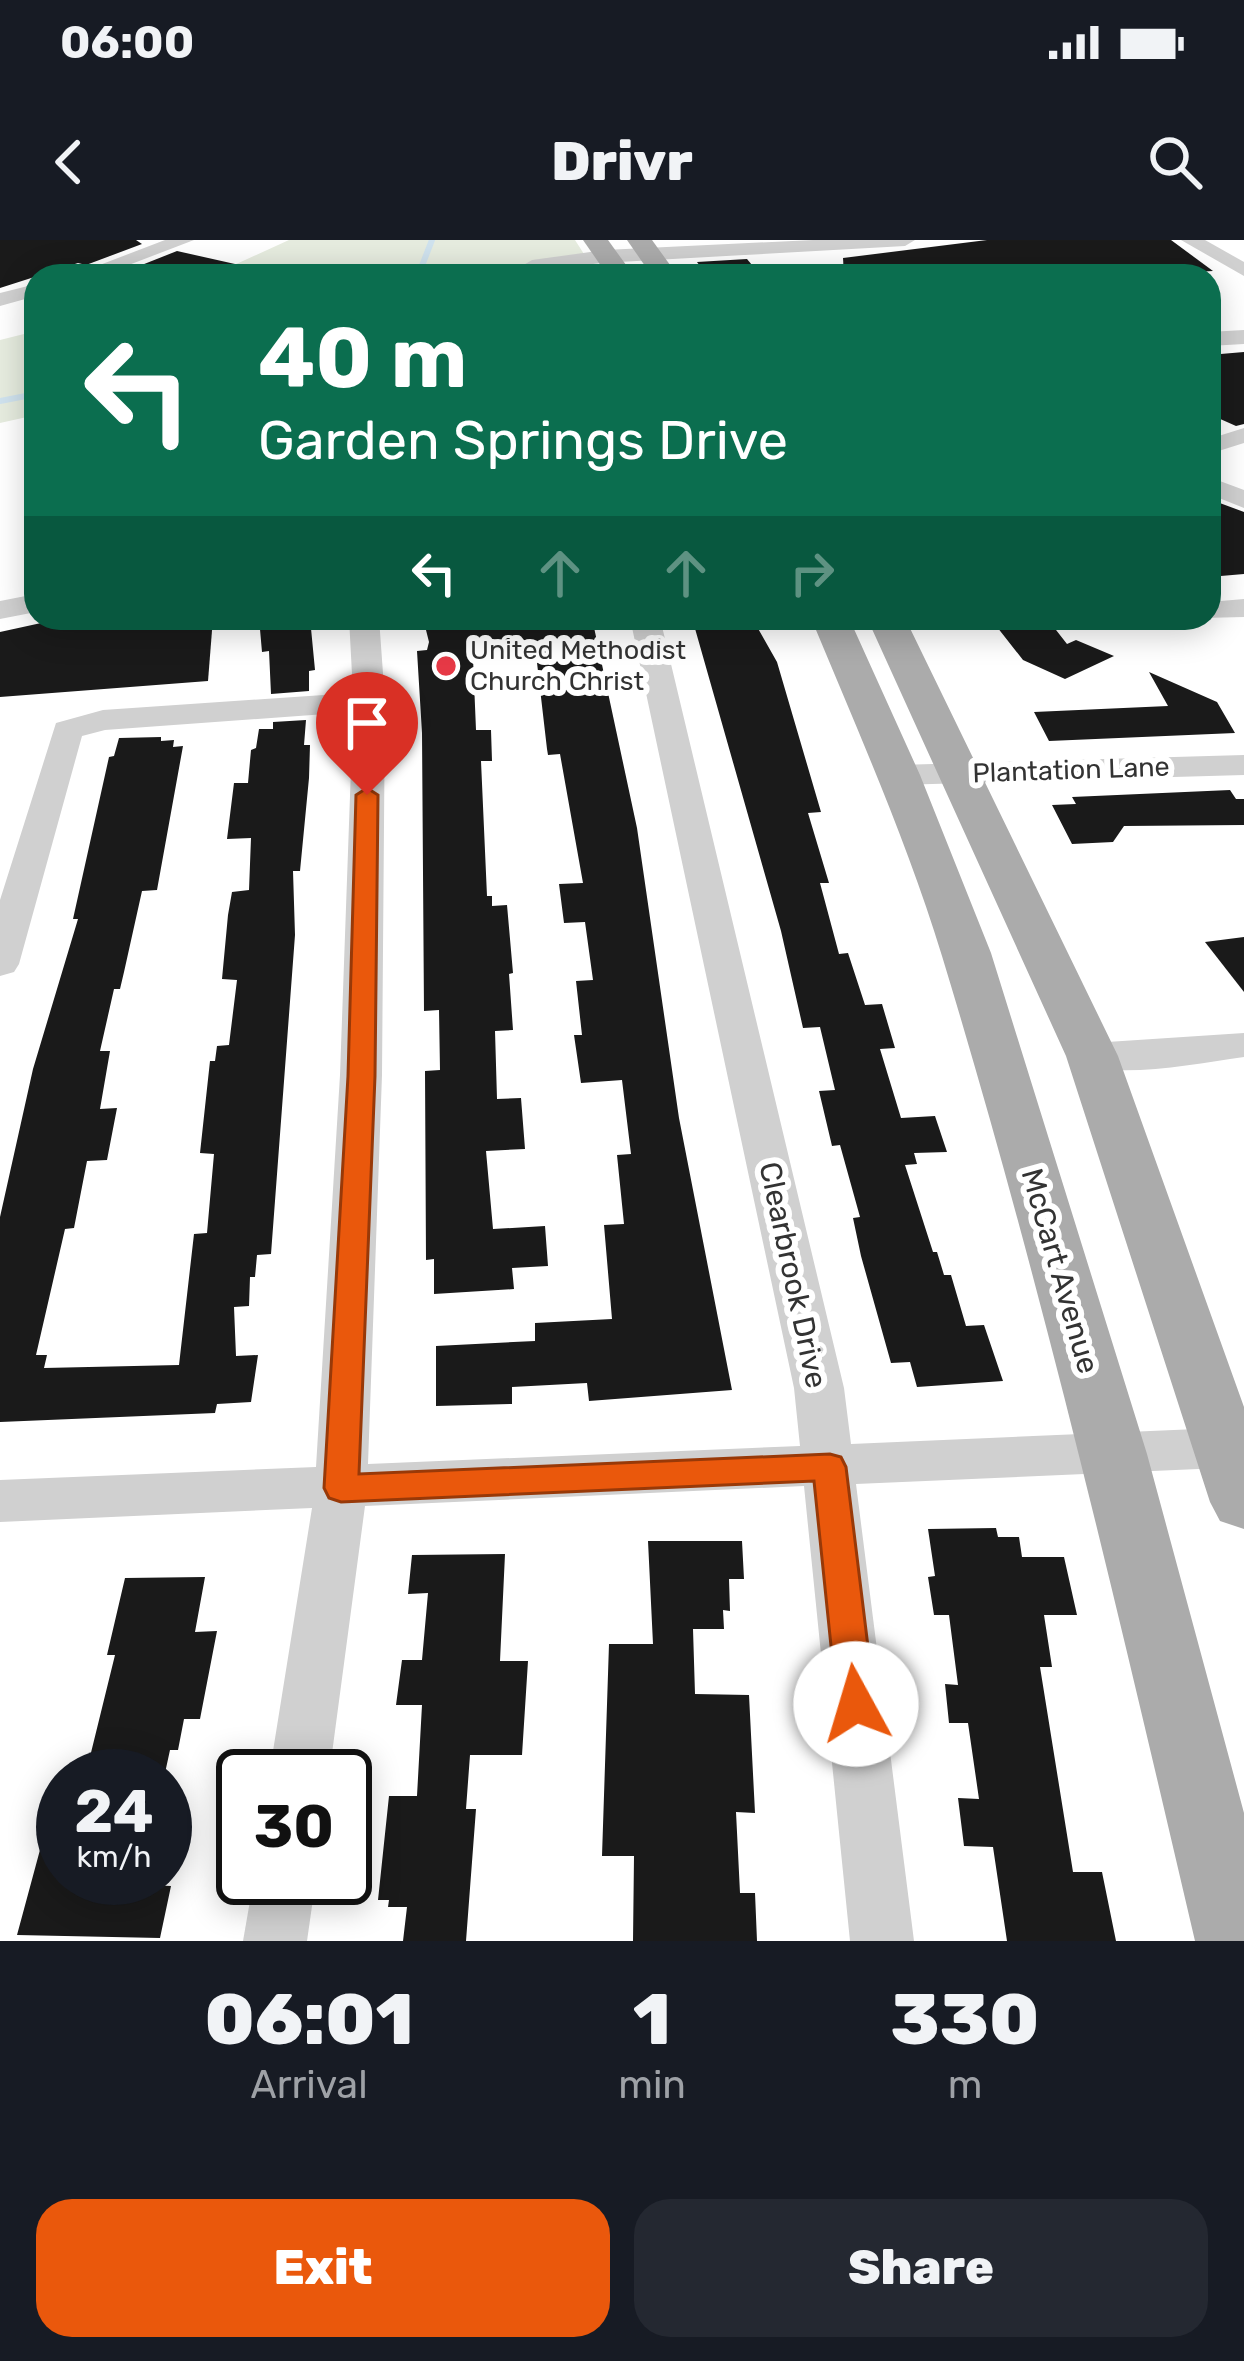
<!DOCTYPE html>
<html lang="en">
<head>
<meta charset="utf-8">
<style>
	body { margin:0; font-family:Rubik,sans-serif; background:#242831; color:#f1f3f6; height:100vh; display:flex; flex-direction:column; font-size:45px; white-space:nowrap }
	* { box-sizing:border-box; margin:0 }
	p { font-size:39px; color:#9ea1a6 }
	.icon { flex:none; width:66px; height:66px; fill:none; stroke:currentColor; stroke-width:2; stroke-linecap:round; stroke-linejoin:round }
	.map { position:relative; height:1701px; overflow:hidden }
	.sheet { display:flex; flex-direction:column; background:#171b24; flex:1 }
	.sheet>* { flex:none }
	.banner { position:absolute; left:24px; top:24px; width:1197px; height:366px; border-radius:36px; box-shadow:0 6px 30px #0003; background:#0b6e4f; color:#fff; overflow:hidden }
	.speed { position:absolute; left:36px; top:1509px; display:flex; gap:24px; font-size:60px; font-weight:700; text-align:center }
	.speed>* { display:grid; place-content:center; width:156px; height:156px; border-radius:50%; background:#171b24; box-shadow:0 6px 30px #0003; line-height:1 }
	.speed small { font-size:30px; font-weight:400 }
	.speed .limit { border:6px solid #111; border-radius:18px; background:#fff; color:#111 }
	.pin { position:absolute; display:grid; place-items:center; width:102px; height:102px; color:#fff; margin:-123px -51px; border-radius:50% 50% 50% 0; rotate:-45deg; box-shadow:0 0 12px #0007 }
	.pin .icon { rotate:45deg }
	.me { position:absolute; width:132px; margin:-66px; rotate:354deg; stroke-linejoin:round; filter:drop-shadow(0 0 9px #0008) }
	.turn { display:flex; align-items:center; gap:42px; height:252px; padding:0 36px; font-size:54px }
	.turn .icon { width:156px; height:156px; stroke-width:2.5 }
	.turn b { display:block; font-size:84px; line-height:102px }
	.lanes { display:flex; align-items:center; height:114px; padding:0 36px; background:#0003; justify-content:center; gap:60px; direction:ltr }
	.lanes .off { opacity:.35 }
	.eta { display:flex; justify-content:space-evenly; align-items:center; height:204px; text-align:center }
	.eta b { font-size:72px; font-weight:800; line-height:84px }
	.cta { display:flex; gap:24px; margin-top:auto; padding:24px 36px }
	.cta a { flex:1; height:138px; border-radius:36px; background:#ea580c; color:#fff; font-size:48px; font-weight:800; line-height:138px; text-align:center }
	.cta a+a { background:#242831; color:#f1f3f6 }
	.status { display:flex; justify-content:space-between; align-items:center; height:84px; padding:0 60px; background:#171b24; direction:ltr }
	.status svg { height:33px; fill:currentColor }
	header { display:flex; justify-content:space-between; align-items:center; height:156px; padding:0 36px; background:#171b24; font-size:54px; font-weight:800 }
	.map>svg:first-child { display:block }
</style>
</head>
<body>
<div class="status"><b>06:00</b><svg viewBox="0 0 49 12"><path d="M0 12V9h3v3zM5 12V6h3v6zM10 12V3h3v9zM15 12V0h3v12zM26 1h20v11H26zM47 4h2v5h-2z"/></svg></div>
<header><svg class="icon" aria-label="back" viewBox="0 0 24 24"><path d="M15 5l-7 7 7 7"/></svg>Drivr<svg class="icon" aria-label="search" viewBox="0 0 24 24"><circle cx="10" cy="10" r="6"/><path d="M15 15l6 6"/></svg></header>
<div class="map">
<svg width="1244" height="1701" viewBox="0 0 1244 1701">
	<rect width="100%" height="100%" fill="#fff"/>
	<g fill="#e6ecdf">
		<polygon points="289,0 575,0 598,36 210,36"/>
		<polygon points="36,91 36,175 0,183 0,100"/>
	</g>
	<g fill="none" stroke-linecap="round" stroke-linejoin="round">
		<g stroke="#cfe2ee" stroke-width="6">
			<polyline points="418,36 432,0"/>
			<polyline points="0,161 36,154"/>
		</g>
	</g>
	<g fill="#1a1a1a">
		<polygon points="0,0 136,0 142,4 86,25 78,23 0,48"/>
		<polygon points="987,0 1171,0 1213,31 1121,36 844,36 843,18"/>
		<polygon points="177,11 235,24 234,36 119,34"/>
		<polygon points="747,19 761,36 707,36 697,22"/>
		<polygon points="1244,112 1244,184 1236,186 1209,174 1209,115"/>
		<polygon points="1209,259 1244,272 1244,334 1209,337"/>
		<polygon points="64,378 213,378 208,441 0,457 0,392"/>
		<polygon points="259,378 310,378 315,430 309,431 309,451 271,454 269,411 262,412"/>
		<polygon points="423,378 592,378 637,588 679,878 732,1150 589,1161 587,1143 512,1147 512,1164 436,1166 436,1106 535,1101 535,1083 612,1079 604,985 624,984 617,915 631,914 622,840 581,843 574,795 582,795 576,741 593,740 585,682 564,683 559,644 583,643 560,514 548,515 547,509 536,414 473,418 476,490 491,490 492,521 481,521 487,656 492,656 492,666 507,665 513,733 509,734 513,790 495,791 497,859 521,858 525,909 486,911 493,989 545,986 548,1026 512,1028 514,1049 434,1054 434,1019 426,1020 425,831 440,830 439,770 424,771 422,493 417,411 427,410 429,402"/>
		<polygon points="692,378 752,378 777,422 821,572 808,573 829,643 820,643 839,714 848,713 865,765 882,764 895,808 880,809 901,878 935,876 947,912 914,913 917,924 905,925 933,1012 937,1012 944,1035 951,1035 966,1086 984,1085 1003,1141 917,1147 910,1122 891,1123 861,1016 853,978 860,977 840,905 832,906 819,851 835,850 820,787 803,788 781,691"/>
		<polygon points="990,378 1049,381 1067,404 1076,400 1114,416 1065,439 1023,420"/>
		<polygon points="1149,432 1217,462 1235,493 1049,501 1034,472 1168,466"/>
		<polygon points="306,480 304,505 310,505 309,538 300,631 293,631 295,695 271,1014 257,1015 255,1037 250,1037 249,1066 234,1067 236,1116 258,1115 251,1162 217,1164 215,1173 0,1182 0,977 33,829 78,679 73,679 109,517 114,516 119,498 161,497 161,501 174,500 173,507 183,506 157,650 142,651 124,732 120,749 114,749 100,811 110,811 100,869 117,868 107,920 87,921 74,988 65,989 36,1115 47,1115 44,1128 179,1125 194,994 207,993 214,914 200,913 210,821 215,821 217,806 229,805 237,740 222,739 228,675 232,652 249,650 251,598 227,599 234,543 248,543 251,510 256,508 259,489 273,489 273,482"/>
		<polygon points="1230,550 1236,559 1244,559 1244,585 1124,586 1113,602 1072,604 1052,565 1076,564 1072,557"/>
		<polygon points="1244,697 1244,752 1205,702"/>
		<polygon points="996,1288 998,1297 1019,1297 1022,1317 1064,1317 1077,1375 1044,1375 1052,1427 1040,1427 1073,1632 1102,1632 1116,1701 1007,1701 993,1607 964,1606 958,1558 979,1559 968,1483 949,1483 945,1444 958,1445 949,1375 934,1375 928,1337 935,1336 928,1289"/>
		<polygon points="648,1301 742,1301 744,1339 729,1339 730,1371 723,1370 724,1389 693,1389 695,1454 749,1455 755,1573 736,1572 740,1653 755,1653 757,1701 633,1701 634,1616 602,1616 609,1404 653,1404"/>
		<polygon points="505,1314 500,1421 528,1421 522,1515 470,1515 466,1569 476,1569 466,1701 403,1701 407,1667 388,1667 389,1660 378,1660 389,1556 417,1556 422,1465 396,1465 402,1420 422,1420 428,1353 408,1354 412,1315"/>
		<polygon points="205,1337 195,1392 217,1391 200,1479 184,1479 178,1510 170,1510 165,1533 86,1533 115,1415 107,1415 125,1338"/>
		<polygon points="54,1558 63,1559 63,1638 128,1638 126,1644 171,1646 160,1698 17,1695"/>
	</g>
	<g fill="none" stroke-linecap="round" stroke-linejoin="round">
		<g fill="#d0d0d0" fill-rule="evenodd">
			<polygon points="165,0 194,0 100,36 71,36"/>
			<polygon points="813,0 915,0 905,6 601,23 545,30 549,36 529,36 522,26 532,20 605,10"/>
			<polygon points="1181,0 1205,0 1244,22 1244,36"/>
			<polygon points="36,44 36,56 0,66 0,53"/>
			<polygon points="1244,90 1244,104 1209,106 1209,92"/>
			<polygon points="1244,188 1244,203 1209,214 1209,199"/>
			<polygon points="1209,237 1244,250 1244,268 1209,254"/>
			<polygon points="36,354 36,372 0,379 0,361"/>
			<polygon points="1244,359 1244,377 1202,378 1209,378 1209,362"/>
			<polygon points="349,378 379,378 385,461 382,835 368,1224 800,1206 794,1148 630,378 660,378 844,1148 851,1204 1244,1187 1244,1227 856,1244 914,1701 850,1701 804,1246 365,1266 329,1536 269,1536 312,1268 0,1282 0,1240 316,1227 340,835 353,472 105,490 82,496 19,724 14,732 0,736 0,660 56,483 103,470 353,453"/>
			<polygon points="1115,378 1148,378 1133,387 1120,384"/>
			<polygon points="1244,515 1244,535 898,545 881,535 898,525"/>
			<path d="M 1244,793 L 1244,817 C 1192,824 1129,838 1077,825 L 1071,816 L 1077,807 L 1092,803 Z"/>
			<polygon points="254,1638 316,1638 307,1701 243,1701"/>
		</g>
		<g fill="#ababab" fill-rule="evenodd">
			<polygon points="583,0 608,0 634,36 608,36"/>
			<polygon points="627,0 652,0 678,36 652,36"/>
			<path d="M 811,378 L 849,378 L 920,535 L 991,713 L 1147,1214 L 1244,1573 L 1244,1701 L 1195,1701 C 1118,1371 1041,1041 942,716 C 907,601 857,489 811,378 Z"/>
			<polygon points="867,378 905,378 1118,816 1244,1167 1244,1289 1220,1281 1210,1262 1066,816"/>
		</g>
	</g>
	<polygon fill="#ea580c" stroke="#983908" stroke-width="3" points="367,548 378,555 375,836 359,1234 830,1214 841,1217 846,1227 875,1464 869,1476 856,1481 843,1476 837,1464 814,1241 341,1262 329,1258 324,1248 348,836 356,555"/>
	<circle fill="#e63946" stroke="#fff" stroke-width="4.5" cx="446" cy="426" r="12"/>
	<g text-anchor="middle" stroke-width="12" stroke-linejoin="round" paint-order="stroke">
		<g font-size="27" fill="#333" stroke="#fff" text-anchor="start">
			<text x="470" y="419">United Methodist<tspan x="470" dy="31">Church Christ</tspan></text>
		</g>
		<g font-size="27" fill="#333" stroke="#fff">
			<text transform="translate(1071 530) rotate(-2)" y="9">Plantation Lane</text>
		</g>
		<g font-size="30" fill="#333" stroke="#fff">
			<text transform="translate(1060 1031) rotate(74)" y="10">McCart Avenue</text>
			<text transform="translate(793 1035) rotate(78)" y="10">Clearbrook Drive</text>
		</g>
	</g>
</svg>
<div class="speed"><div>24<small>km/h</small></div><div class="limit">30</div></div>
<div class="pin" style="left:367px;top:555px;background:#d93025"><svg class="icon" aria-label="arrive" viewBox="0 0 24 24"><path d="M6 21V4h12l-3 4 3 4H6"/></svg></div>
<svg class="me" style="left:856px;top:1464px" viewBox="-20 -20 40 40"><circle r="19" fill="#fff"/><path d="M0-13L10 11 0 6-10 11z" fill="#ea580c"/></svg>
<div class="banner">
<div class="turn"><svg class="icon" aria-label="left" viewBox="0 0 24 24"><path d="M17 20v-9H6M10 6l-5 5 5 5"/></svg><div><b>40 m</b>Garden Springs Drive</div></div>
<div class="lanes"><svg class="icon" aria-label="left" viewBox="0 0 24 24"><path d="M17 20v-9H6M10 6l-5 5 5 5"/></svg><svg class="icon off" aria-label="ahead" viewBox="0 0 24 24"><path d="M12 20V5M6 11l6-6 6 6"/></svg><svg class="icon off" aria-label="ahead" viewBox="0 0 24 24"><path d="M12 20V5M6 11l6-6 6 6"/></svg><svg class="icon off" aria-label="right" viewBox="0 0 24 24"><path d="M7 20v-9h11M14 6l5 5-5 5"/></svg></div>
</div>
</div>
<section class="sheet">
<div class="eta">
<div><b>06:01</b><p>Arrival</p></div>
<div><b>1</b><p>min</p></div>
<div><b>330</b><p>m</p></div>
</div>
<div class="cta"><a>Exit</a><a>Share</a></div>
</section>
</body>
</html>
